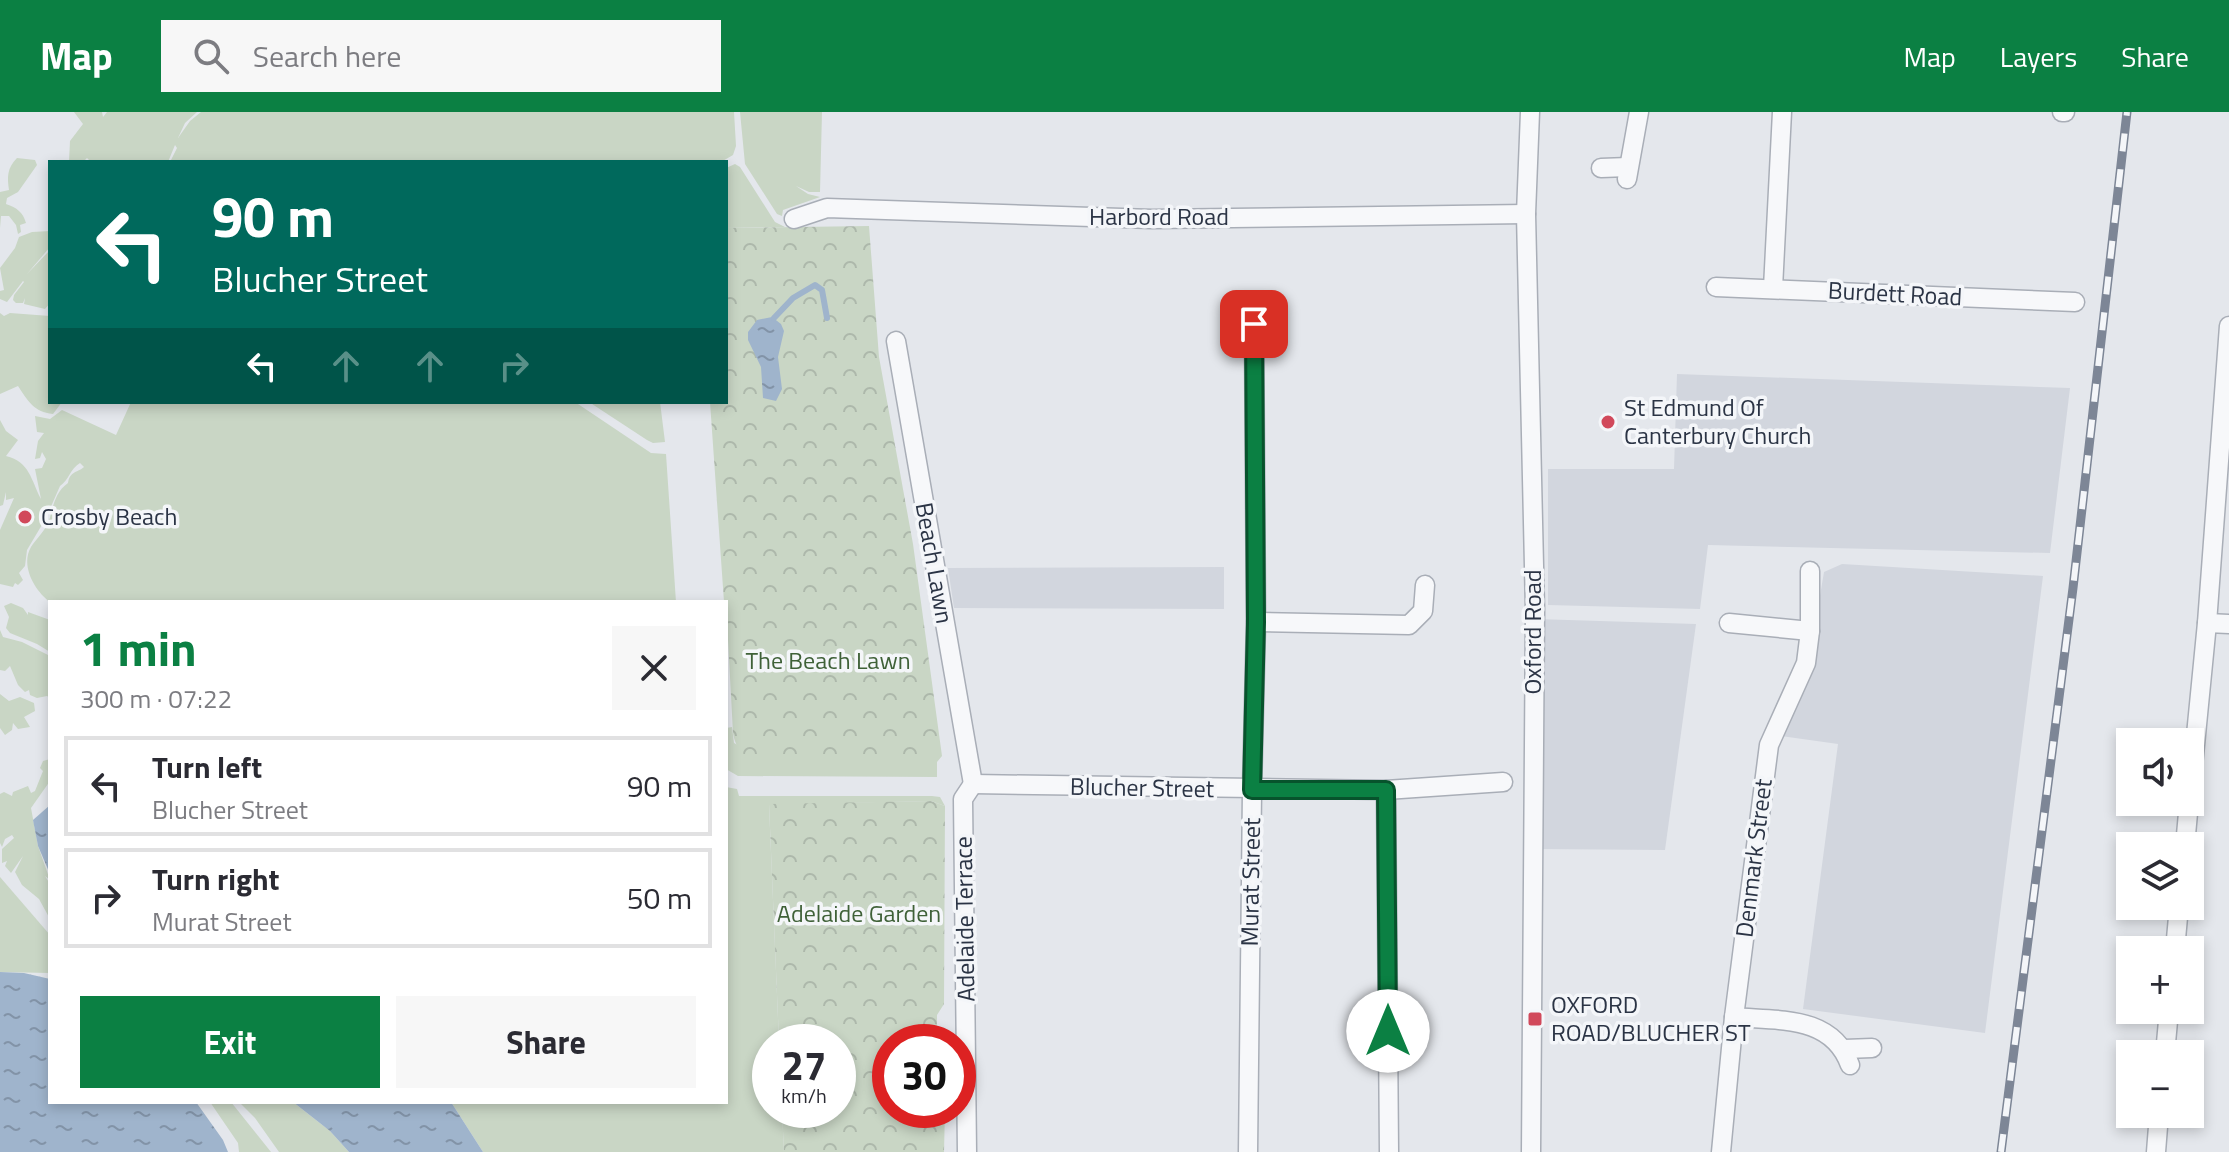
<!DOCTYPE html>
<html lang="en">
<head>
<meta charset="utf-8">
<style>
	body { margin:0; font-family:"Titillium Web",sans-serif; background:#f7f7f7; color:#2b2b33; height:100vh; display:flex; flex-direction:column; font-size:30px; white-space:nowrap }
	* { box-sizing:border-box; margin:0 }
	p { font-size:26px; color:#7c7c81 }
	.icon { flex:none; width:44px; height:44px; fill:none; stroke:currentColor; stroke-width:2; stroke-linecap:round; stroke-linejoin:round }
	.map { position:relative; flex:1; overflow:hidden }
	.panel { position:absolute; left:48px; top:488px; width:680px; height:504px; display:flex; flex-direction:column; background:#fff; border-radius:0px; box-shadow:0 4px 12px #0003 }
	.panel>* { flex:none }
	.guide { position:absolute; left:48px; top:48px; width:680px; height:244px; border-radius:0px; box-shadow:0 4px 12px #0003; background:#00695c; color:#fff; overflow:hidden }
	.controls { position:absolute; left:2116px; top:616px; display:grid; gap:16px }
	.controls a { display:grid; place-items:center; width:88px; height:88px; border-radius:0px; background:#fff; box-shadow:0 4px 12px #0003; font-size:40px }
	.speed { position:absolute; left:752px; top:912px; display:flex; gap:16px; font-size:40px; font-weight:700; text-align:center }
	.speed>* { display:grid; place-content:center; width:104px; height:104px; border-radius:50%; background:#fff; box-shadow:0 4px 12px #0003; line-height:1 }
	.speed small { font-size:20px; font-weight:400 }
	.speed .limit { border:12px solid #d22; background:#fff; color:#111 }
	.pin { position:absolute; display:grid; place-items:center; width:68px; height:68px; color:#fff; margin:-34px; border-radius:16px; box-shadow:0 4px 12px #0006 }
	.me { position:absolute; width:88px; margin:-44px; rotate:0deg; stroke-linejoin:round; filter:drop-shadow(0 0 6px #0008) }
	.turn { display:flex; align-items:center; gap:28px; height:168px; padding:0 32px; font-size:36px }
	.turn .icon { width:104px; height:104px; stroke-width:2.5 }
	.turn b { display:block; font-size:56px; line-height:68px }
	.lanes { display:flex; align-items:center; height:76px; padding:0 32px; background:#0003; justify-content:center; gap:40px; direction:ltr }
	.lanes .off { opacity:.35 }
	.round { display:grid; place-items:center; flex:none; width:84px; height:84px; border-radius:0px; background:#f7f7f7 }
	.head { display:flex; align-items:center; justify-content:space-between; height:136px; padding:0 32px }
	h1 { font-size:48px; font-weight:700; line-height:60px; color:#0b8043 }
	.primary-button { display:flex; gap:16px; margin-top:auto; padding:16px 32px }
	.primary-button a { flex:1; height:92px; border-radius:0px; background:#0b8043; color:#fff; font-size:32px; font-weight:700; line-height:92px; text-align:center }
	.primary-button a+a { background:#f7f7f7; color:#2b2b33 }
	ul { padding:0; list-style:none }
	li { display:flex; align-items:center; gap:24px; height:100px; margin:0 16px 12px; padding:0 16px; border:4px solid #e1e1e2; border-radius:0px }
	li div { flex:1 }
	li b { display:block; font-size:30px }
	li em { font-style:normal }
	header { display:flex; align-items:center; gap:48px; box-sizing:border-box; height:112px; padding:0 40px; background:#0b8043; color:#fff }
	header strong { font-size:38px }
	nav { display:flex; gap:44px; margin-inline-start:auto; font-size:28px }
	.search { width:560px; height:72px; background:#f7f7f7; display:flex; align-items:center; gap:20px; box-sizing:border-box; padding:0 28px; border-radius:0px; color:#7c7c81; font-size:30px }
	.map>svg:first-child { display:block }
</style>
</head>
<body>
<header>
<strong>Map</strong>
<div class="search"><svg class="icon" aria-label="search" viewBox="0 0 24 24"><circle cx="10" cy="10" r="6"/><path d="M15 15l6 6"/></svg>Search here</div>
<nav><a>Map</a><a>Layers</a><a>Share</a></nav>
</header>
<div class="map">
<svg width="2229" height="1040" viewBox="0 0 2229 1040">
	<defs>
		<pattern id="forest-crowns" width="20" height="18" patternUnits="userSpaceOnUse" patternTransform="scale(2)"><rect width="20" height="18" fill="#c9d6c5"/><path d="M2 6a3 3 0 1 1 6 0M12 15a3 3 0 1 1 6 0" fill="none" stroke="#adb8ab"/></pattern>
		<pattern id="water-ripples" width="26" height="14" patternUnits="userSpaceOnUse" patternTransform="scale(2)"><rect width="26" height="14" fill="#9fb4cc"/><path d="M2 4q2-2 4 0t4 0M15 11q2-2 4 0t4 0" fill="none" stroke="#8293a7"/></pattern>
	</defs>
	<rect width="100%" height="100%" fill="#e4e7ec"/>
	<g fill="#d2d6de">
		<polygon points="1677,262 2070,276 2050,441 1708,433 1700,497 1548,493 1548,357 1674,357"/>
		<polygon points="1842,452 2043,464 1985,921 1803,897 1838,632 1781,624 1804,579 1824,460"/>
		<polygon points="1224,455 1224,497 954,496 948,456"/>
		<polygon points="1536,507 1696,512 1665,738 1535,737"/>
	</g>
	<g fill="#c9d6c5">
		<polygon points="74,0 102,0 103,5 107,0 197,0 185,11 178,26 190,9 201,0 734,0 736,34 733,43 721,50 170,50 177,36 175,33 168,50 91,50 87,46 83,50 69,50 70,29 83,12"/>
		<polygon points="740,0 822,0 820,80 809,80 796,74 808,82 820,85 783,98 782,104 777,102 745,52"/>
		<path d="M 17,46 L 35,48 L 37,53 L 18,80 L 7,86 L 6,92 C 17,96 23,100 26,111 L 20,113 L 21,120 L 18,122 L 16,113 L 9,104 L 1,104 L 0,116 L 0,80 L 9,78 C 7,65 7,56 17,46 Z"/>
		<polygon points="735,52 740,55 775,110 785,115 726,116 726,56"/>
		<polygon points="50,119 48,130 50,135 27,162 50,138 50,191 45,197 24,192 25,186 23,191 16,191 13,188 14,183 24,170 23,169 7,190 0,187 0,179 4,178 0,156 15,136 19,125 32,120"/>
		<path d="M 0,201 L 4,204 L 10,201 L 50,204 L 50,290 L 62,290 L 53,302 C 34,300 28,289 18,274 L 0,282 Z"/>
		<path d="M 131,290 L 575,290 L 651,341 L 666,342 L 676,490 L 50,490 C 35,479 20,454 31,435 C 36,427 45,419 49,409 C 53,395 55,380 68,371 C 70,359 77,361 84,355 L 80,351 C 70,357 69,368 60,374 L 46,406 L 27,438 L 25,454 L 19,461 L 23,468 L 18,473 L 15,471 L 13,475 L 0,472 L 0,418 L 14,386 L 6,388 L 6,380 L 3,393 L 0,394 L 0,308 L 6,319 L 18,328 L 6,344 C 30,350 31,368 41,387 L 35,357 L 42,356 L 46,347 L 42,340 L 40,346 L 35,347 L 38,329 L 44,321 L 37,320 L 35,304 L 50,307 L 62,298 L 116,323 Z"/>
		<polygon points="589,290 660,290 665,330 653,331 647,328"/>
		<polygon points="11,491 23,496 28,503 28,500 50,508 50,540 37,532 10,521 6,516 9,505 4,494"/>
		<polygon points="0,518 3,525 22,530 50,544 50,586 47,584 37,586 30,583 29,578 25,580 18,573 10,554 5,559 0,558"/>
		<polygon points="0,582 9,589 20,585 34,591 35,599 24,605 30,615 18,617 13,611 12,618 5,623 0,616"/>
		<polygon points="732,615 734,631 771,650 937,650 937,665 738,664 726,657 726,616"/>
		<polygon points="50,647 50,669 31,696 38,734 50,768 45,764 50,772 50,807 39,787 22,773 15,760 23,744 11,761 5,754 7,749 2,751 2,737 14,726 12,723 5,727 2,735 0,731 0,682 4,680 12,684 13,680 28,674 31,681 35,679 43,659 40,656 43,649"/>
		<polygon points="726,675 737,677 739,684 932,684 940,685 945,694 931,689 769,693 779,930 770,930 770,998 782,998 784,1040 483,1040 451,990 726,990"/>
		<polygon points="0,765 50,823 50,861 0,860"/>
		<polygon points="210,990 231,990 271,1040 239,1040 238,1031"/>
		<polygon points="239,990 293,990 330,1019 349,1040 279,1040 255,1006"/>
	</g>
	<g fill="url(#forest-crowns)">
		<path d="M 869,114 L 879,245 L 913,432 L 942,644 L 937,650 L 766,651 C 748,648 736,640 733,621 L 726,490 L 724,490 L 710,290 L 726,290 L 726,116 Z"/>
		<polygon points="931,689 945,694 944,892 937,903 937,915 947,925 947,930 890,930 890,998 945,998 944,1040 784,1040 782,998 838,998 838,930 779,930 769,692"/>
	</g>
	<g fill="url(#water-ripples)">
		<polygon points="772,205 781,212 784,219 778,245 782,277 776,289 763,286 761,255 748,228 748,220 757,208"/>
		<polygon points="50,693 50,762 38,734 33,708"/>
		<polygon points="0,860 24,861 50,867 50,990 196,990 223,1028 228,1040 0,1040"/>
		<polygon points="293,990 451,990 483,1040 349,1040 330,1019"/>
	</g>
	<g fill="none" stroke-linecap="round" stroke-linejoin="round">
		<polyline stroke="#9fb4cc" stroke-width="6" points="774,206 793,186 815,173 822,178 827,206"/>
		<defs>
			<g id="street">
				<polyline points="1530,0 1526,102 1535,498 1531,1040"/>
				<polyline points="2062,0 2065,0"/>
				<polyline points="1601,56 1628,55"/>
				<polyline points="1627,67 1639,0"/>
				<polyline points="794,107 827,96 1152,107 1526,102"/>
				<polyline points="1716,175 2075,190"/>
				<polyline points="1773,176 1782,0"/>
				<polyline points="896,229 973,672"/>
				<polyline points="1256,510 1409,513 1423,499 1425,473"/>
				<polyline points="1729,511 1810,519"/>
				<polyline points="2207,511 2229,512"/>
				<polyline points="973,672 1386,678 1503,670"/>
				<polyline points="1386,678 1389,1040"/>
				<polyline points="2190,684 2207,511 2229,214"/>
				<polyline points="2185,734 2189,690"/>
				<polyline points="2175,838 2179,794"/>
				<path d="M 1734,905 C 1779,909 1832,903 1850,953"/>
				<polyline points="1845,937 1872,936"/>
				<polyline points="2165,942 2169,898"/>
				<polyline points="967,1040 963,687 973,672"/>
				<polyline points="1248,1040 1252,678 1256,510 1254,212"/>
				<polyline points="1721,1040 1734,905 1769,633 1806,551 1810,519 1810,459"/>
				<polyline points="2156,1040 2159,1002"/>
			</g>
		</defs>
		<use href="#street" stroke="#a9aeb7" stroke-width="21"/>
		<use href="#street" stroke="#f7f8fa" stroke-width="18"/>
		<defs>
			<polyline id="rail" points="2001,1040 2073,476 2127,0"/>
		</defs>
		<use href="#rail" stroke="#7d8696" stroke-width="9"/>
		<use href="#rail" stroke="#f4f6f9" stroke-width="6" stroke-dasharray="18" stroke-linecap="butt"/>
	</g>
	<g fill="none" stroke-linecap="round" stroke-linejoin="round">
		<defs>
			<polyline id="route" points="1254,212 1256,510 1252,678 1386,678 1388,919"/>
		</defs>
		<use href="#route" stroke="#07532c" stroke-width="20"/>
		<use href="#route" stroke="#0b8043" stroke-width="14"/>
	</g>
	<g fill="#d1495b" stroke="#f4f6f9" stroke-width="3">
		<circle cx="1608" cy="310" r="8"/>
		<circle cx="25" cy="405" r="8"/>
		<rect x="1527" y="899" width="16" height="16" rx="4"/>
	</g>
	<g text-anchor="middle" stroke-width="7" stroke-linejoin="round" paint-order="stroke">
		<g font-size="24" fill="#2b3445" stroke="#f4f6f9">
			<text x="1159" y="113">Harbord Road</text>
			<text transform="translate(1895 182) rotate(3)" y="8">Burdett Road</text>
			<text transform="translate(934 451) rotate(80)" y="8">Beach Lawn</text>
			<text transform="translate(1533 520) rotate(-90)" y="8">Oxford Road</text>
			<text transform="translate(1142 676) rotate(1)" y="8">Blucher Street</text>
			<text transform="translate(1754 746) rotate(-83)" y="8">Denmark Street</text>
			<text transform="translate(1251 770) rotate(-89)" y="8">Murat Street</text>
			<text transform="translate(965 807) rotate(-91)" y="8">Adelaide Terrace</text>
		</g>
		<g font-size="24" fill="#2b3445" stroke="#f4f6f9" text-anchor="start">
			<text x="1624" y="304">St Edmund Of<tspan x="1624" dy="28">Canterbury Church</tspan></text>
			<text x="41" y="413">Crosby Beach</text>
			<text x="1551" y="901">OXFORD<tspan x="1551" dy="28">ROAD/BLUCHER ST</tspan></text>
		</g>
		<g font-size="24" fill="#3f6138" stroke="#f4f6f9">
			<text x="828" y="557">The Beach Lawn</text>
			<text x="859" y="810">Adelaide Garden</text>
		</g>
	</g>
</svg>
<div class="controls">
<a><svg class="icon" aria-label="sound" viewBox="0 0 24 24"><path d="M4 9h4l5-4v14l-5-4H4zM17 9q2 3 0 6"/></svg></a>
<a><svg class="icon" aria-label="layers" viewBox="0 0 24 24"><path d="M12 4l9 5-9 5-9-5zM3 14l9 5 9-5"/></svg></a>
<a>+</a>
<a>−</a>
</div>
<div class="speed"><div>27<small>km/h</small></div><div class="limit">30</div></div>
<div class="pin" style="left:1254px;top:212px;background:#d93025"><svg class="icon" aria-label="arrive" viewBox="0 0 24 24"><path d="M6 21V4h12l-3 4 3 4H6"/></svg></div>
<svg class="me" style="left:1388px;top:919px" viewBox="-20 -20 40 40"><circle r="19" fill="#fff"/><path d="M0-13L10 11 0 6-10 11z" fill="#0b8043"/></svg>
<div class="guide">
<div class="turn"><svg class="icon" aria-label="left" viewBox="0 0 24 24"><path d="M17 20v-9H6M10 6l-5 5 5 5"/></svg><div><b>90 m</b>Blucher Street</div></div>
<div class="lanes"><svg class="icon" aria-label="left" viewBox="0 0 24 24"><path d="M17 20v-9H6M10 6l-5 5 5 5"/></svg><svg class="icon off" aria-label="ahead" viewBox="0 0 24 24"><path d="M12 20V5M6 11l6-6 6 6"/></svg><svg class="icon off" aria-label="ahead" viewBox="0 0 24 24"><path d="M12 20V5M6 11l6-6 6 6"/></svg><svg class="icon off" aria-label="right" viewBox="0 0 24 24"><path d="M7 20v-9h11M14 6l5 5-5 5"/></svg></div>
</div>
<section class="panel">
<div class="head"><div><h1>1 min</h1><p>300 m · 07:22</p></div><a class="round"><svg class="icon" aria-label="close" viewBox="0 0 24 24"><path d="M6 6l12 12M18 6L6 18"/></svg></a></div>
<ul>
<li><svg class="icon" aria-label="left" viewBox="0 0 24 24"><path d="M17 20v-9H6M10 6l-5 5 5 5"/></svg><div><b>Turn left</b><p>Blucher Street</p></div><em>90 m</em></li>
<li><svg class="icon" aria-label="right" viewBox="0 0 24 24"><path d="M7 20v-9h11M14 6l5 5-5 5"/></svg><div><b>Turn right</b><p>Murat Street</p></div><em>50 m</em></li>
</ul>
<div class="primary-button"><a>Exit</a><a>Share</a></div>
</section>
</div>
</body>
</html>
